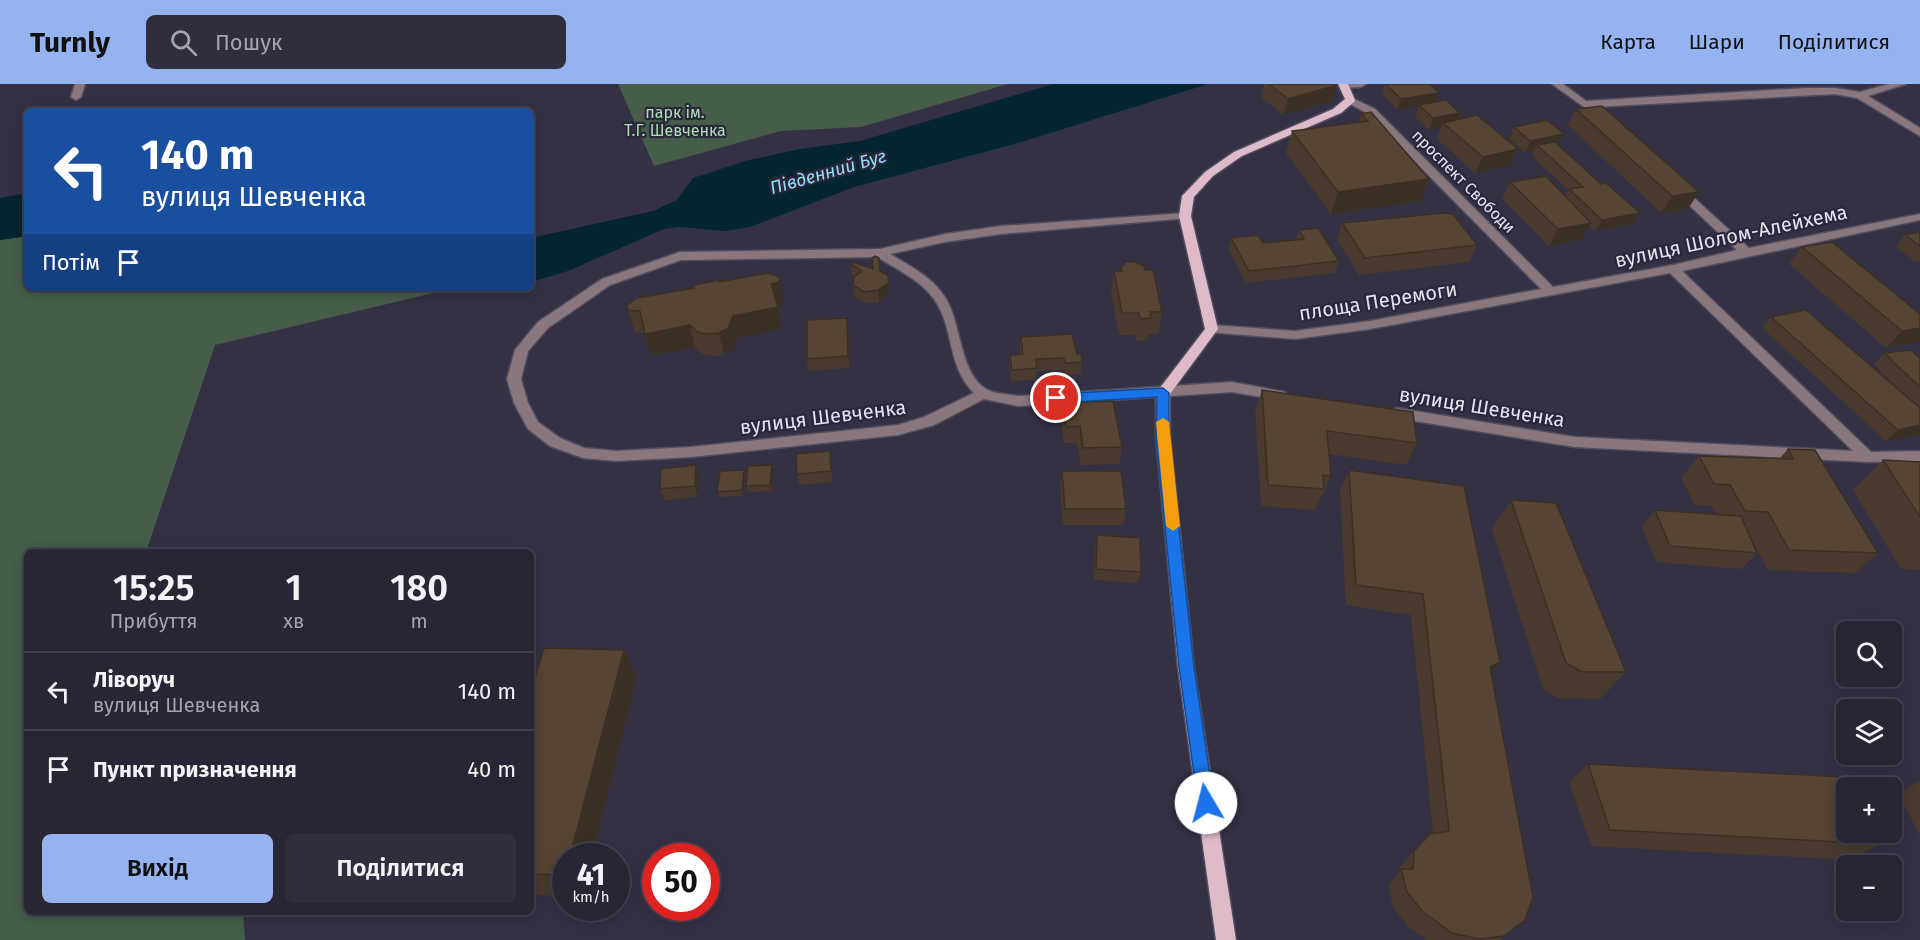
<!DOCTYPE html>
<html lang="uk">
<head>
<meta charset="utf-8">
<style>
	body { margin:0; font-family:"Fira Sans",sans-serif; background:#302d3c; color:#f1f3f6; height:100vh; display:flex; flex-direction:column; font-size:22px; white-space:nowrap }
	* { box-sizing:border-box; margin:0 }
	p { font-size:20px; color:#a5a5ac }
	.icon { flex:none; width:33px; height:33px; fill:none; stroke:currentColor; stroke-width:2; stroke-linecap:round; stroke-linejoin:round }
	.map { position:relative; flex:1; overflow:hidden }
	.details { position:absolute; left:24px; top:465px; width:510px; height:366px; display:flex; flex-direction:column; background:#282534; border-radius:9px; box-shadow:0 3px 15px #0003,0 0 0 2px #44424f }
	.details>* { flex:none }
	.banner { position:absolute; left:24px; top:24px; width:510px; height:183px; border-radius:9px; box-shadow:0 3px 15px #0003,0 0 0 2px #44424f; background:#1a4fa0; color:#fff; overflow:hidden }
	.controls { position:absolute; left:1836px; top:537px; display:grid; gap:12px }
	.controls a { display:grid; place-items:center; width:66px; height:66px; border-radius:9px; background:#282534; box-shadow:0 3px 15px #0003,0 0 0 2px #44424f; font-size:30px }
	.speed { position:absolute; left:552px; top:759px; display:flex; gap:12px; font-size:30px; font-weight:700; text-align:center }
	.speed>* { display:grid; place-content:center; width:78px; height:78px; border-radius:50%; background:#282534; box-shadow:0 3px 15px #0003,0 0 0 2px #44424f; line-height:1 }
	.speed small { font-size:15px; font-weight:400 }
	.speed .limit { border:9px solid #d22; background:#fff; color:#111 }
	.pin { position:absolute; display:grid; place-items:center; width:51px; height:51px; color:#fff; margin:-26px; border:3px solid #fff; border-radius:50%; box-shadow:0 2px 6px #0007 }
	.me { position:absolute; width:66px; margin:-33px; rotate:352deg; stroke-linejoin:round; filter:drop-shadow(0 0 4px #0008) }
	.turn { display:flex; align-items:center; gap:21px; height:126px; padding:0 18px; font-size:27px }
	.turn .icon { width:78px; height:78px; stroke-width:2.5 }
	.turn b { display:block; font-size:42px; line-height:51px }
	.then { display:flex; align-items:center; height:57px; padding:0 18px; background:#0003; gap:12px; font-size:22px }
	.eta { display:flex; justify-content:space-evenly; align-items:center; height:102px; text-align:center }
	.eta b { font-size:36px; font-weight:600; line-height:42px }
	.primary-button { display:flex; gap:12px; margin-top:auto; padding:12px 18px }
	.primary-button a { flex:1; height:69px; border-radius:9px; background:#95b2f1; color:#111; font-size:24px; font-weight:600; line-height:69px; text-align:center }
	.primary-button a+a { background:#302d3c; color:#f1f3f6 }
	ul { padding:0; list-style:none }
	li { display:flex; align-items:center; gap:18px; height:78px; padding:0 18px; border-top:2px solid #44424f }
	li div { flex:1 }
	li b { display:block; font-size:22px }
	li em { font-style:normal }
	header { display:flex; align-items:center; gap:36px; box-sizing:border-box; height:84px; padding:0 30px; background:#95b2f1; color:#111 }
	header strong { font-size:28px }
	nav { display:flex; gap:33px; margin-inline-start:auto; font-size:21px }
	.search { width:420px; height:54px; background:#302d3c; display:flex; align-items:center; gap:15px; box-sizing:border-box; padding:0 21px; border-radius:9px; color:#a5a5ac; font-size:22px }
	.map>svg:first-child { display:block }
</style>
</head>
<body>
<header>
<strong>Turnly</strong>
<div class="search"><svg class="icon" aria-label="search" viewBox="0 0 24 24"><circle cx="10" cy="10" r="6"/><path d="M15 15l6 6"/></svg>Пошук</div>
<nav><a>Карта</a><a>Шари</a><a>Поділитися</a></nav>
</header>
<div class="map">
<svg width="1920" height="856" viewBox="0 0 1920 856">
	<rect width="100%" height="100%" fill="#353145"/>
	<g fill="#455d49">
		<polygon points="618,0 1008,0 861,43 781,47 654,82"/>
		<polygon points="27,152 27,204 454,204 215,261 146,468 27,468 27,828 243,828 245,856 0,856 0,156"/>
	</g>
	<g fill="#042631">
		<polygon points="1053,0 1208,0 1018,59 854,103 750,143 725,147 678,143 664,145 568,187 531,198 531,154 653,127 677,116 693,94 745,77 800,65 860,57"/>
		<polygon points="27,109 27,152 0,156 0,114"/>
	</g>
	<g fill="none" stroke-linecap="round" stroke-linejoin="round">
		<defs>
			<g id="minor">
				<polygon points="75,0 85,0 81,13 76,16 71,13"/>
				<polygon points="1341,0 1366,0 1361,3 1341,4"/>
				<polygon points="1552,0 1563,0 1586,17 1807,4 1835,4 1860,8 1889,0 1906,0 1868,12 1920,44 1920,52 1857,14 1835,10 1594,23 1596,25 1591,28"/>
				<polygon points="1350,13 1375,25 1553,203 1673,181 1737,166 1673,106 1671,104 1677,101 1681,102 1749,164 1920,130 1920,136 1682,187 1871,368 1920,367 1920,377 1868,378 1575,363 1396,334 1389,329 1396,324 1575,353 1853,367 1670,189 1370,245 1295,255 1207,248 1206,245 1207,242 1212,241 1295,247 1370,237 1541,205 1367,29 1346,18 1345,16"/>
				<path d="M 1185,129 L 1189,130 L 1189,134 L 1001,150 L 945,158 L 890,170 C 910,182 932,193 945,213 C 962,240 959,288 986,305 C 994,310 1009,310 1018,312 L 1232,298 L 1285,308 L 1287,311 L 1285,314 L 1280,316 L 1232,308 L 1018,322 L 984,315 L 934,341 L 898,351 L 691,373 L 616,377 L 583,374 L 550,362 L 528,345 L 514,319 L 507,295 L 515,266 L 538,238 L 602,195 L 680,168 L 880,165 L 945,150 L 1001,142 ZM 877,173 C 897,185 920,196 934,215 C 955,244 946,281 974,309 L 924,333 L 898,341 L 691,363 L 616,367 L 584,364 L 560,354 L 538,338 L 528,319 L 521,295 L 528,267 L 548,244 L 610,201 L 681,176 Z"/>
			</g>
			<polygon id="major" points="1338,0 1348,0 1355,16 1354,18 1341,29 1242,72 1213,92 1194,113 1191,132 1218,245 1170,310 1170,353 1194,583 1236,856 1216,856 1178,583 1156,353 1156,309 1205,245 1179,132 1182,112 1205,88 1234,68 1333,25 1345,15"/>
		</defs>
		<use href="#minor" stroke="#514d60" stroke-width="3"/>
		<use href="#major" stroke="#514d60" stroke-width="3"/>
		<use href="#minor" fill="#8a777e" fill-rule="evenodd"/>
		<use href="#major" fill="#dfbac8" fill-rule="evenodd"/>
	</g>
	<g fill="#4a3a2d">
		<polygon points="1264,0 1336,0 1332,17 1283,31 1261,13"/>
		<polygon points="1385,0 1430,0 1439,9 1435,18 1460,29 1458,36 1518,65 1510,81 1475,89 1437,55 1441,43 1429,46 1415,33 1419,22 1397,26 1382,10"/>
		<polygon points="1576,25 1688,125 1661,129 1568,41"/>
		<polygon points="1371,28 1420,117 1331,130 1286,69 1292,47 1358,39 1361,30"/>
		<polygon points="1514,43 1558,61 1633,140 1595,147 1589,142 1581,156 1549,162 1502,115 1510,98 1565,113 1568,106 1532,72 1534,66 1525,68 1509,55"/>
		<polygon points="1342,139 1477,161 1469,178 1359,191 1337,156"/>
		<polygon points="1299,146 1339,177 1335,189 1246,199 1228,165 1231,154 1263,159 1296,156"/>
		<polygon points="1920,148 1920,177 1916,178 1895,163 1905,151"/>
		<polygon points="1802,163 1918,258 1886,264 1789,180"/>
		<polygon points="850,177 880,187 889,211 879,218 866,219 854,213 853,201 854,193 852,192"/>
		<polygon points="1121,183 1162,228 1158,250 1149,250 1147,256 1136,257 1135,251 1119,251 1111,209 1114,187 1121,187"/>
		<polygon points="719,198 783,215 782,220 777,222 781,245 738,254 733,266 724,271 712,272 702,270 695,263 651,272 644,249 635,248 628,226 694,204"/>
		<polygon points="1771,233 1907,313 1874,281 1884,269 1920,274 1920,350 1886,357 1762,244"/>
		<polygon points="849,245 850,284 808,287 807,275"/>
		<polygon points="1021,253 1077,270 1082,278 1081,290 1064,291 1063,286 1037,287 1036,296 1011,297 1009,282 1010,271 1021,270 1020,264"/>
		<polygon points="1262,306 1417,359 1406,381 1329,370 1331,392 1322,413 1320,413 1315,426 1261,422 1255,327"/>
		<polygon points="1062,319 1122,363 1119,380 1081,381 1077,359 1064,359 1061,335"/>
		<polygon points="1788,365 1878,469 1855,489 1768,486 1748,449 1757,469 1741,485 1656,478 1642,442 1655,426 1716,430 1712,422 1695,421 1681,394 1699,372 1779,375"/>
		<polygon points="830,367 833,398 799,401 797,390"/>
		<polygon points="1883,376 1920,378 1920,486 1901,485 1853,406"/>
		<polygon points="772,381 773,387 772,407 748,408 746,402"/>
		<polygon points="1349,386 1491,589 1525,836 1500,856 1427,856 1408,843 1393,823 1388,801 1400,787 1400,783 1414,767 1433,749 1411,531 1346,521 1340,407"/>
		<polygon points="1062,387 1126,425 1123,441 1063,441 1060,404"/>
		<polygon points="745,392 743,412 719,413 717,408"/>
		<polygon points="699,393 698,413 664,416 660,405"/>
		<polygon points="1511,416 1626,588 1600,615 1558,614 1543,605 1492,445"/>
		<polygon points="1097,451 1141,488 1138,499 1094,496 1095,462"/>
		<polygon points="624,566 637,592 592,772 566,772 566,812 531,811 531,606"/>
		<polygon points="1588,680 1880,760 1851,776 1591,762 1569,698"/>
		<polygon points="1920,697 1920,751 1898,710"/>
	</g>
	<g fill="#3c3024">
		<polygon points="1337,1 1332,17 1283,31 1288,15"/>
		<polygon points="1439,9 1435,20 1419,21 1419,22 1397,26 1401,15"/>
		<polygon points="1460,29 1456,41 1443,39 1441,43 1429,46 1433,34"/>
		<polygon points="1564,50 1558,61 1537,61 1534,66 1525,68 1530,57"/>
		<polygon points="1518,65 1510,81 1475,89 1483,73"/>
		<polygon points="1429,95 1420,117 1331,130 1338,108"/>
		<polygon points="1699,108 1688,125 1661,129 1672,112"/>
		<polygon points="1640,129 1633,140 1595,147 1602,136"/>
		<polygon points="1591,139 1581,156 1549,162 1558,145"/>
		<polygon points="780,193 783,215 782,220 775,223 771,200"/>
		<polygon points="889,199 889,211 879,218 878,206"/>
		<polygon points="778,223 781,245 738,254 733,266 724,271 719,249 733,232"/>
		<polygon points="847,234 849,245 850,284 848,272"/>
		<polygon points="690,241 695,263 651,272 645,250"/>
		<polygon points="1920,244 1920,256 1918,258 1886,264 1902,247"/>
		<polygon points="1920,341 1920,350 1886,357 1898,346"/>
		<polygon points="696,381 699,393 698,413 695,402"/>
		<polygon points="772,381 773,387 772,407 770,401"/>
		<polygon points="744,386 745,392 743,412 742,406"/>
		<polygon points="624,566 637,592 592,772 570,772"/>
		<polygon points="1500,578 1485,597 1490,583"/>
	</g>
	<g fill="#564434" stroke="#3c3024" stroke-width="1.5">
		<polygon points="1269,0 1336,0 1337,1 1288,15"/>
		<polygon points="1386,0 1430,0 1439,9 1401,15"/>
		<polygon points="1446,16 1460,29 1433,34 1419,21"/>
		<polygon points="1602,22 1699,108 1672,112 1576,25"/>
		<polygon points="1371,28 1429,95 1338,108 1292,47 1368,37 1361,30"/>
		<polygon points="1477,31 1518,65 1483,73 1443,39"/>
		<polygon points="1547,36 1564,50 1530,57 1514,43"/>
		<polygon points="1555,58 1601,100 1606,99 1640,129 1602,136 1569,105 1583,103 1537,61"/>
		<polygon points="1546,92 1591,139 1558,145 1510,98"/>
		<polygon points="1443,129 1453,130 1477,161 1365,174 1342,139"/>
		<polygon points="1318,144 1339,177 1249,187 1231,154 1258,151 1263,159 1304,155 1299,146"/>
		<polygon points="1920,148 1920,162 1905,151"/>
		<polygon points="1832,158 1920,230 1920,244 1902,247 1802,163"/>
		<polygon points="875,172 879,174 880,187 888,191 889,199 878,206 864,208 853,201 854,193 862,187 851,180 850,177 873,185 872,174"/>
		<polygon points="1126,178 1136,178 1144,182 1145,186 1153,186 1162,228 1150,228 1151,234 1140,235 1139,229 1122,229 1114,187 1122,187 1121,183"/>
		<polygon points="768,189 780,193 779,198 771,200 778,223 733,232 728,244 719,249 706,250 697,248 690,241 645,250 640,227 628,226 627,221 637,214 694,204 694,201 718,196 719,198"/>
		<polygon points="1806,226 1920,324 1920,341 1898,346 1771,233"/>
		<polygon points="847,234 848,272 807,275 807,236"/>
		<polygon points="1072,250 1077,270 1081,270 1082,278 1065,279 1064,274 1036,275 1037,284 1012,286 1010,271 1023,270 1021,253"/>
		<polygon points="1911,266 1920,274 1920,303 1884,269"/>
		<polygon points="1262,306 1413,328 1417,359 1327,347 1331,392 1323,391 1324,405 1268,401"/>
		<polygon points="1113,317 1122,363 1083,364 1080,342 1066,343 1062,319"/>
		<polygon points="1788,365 1815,366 1878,469 1789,466 1768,428 1745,427 1730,401 1714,400 1699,372 1793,375"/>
		<polygon points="830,367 831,387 797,390 796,370"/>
		<polygon points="1883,376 1920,378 1920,433"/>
		<polygon points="696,381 695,402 660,405 661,385"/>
		<polygon points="772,381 770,401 746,402 748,382"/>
		<polygon points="744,386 742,406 717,408 720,387"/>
		<polygon points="1349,386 1464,402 1500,578 1490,583 1533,813 1525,836 1504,852 1479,855 1452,849 1423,828 1407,808 1401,785 1413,785 1414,767 1430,750 1449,747 1423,510 1356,501"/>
		<polygon points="1062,387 1121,387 1126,425 1065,425"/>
		<polygon points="1511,416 1556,419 1626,588 1582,588 1566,579"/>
		<polygon points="1655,426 1741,432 1757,469 1670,462"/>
		<polygon points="1097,451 1140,454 1141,488 1096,485"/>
		<polygon points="544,564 624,566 570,772 566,772 565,791 531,790 531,606"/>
		<polygon points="1588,680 1846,693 1851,704 1846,704 1846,748 1874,748 1880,760 1610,746"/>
	</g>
	<polygon fill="#1a73e8" stroke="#114b97" stroke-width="1.5" points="1163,304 1169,309 1169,353 1194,583 1214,719 1212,725 1206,727 1200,725 1198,719 1179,583 1156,353 1157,313 1056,319 1050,314 1056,310"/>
	<polygon fill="#f59e0b" points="1163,334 1169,338 1180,442 1173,447 1166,442 1156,338"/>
	<g text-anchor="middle" stroke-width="4.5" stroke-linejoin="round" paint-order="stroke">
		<g font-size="16" fill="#aae0b3" stroke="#2b273a">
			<text x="675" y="34">парк ім.<tspan x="675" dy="18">Т.Г. Шевченка</tspan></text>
		</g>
		<g font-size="16" fill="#e4e2ef" stroke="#2b273a">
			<text transform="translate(1464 97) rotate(45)" y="6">проспект Свободи</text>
		</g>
		<g font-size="18" font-style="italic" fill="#93defb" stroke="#2b273a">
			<text transform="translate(828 88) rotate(-16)" y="6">Південний Буг</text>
		</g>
		<g font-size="20" fill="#e4e2ef" stroke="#2b273a">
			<text transform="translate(1731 152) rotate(-12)" y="7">вулиця Шолом-Алейхема</text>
			<text transform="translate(1378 217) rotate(-9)" y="7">площа Перемоги</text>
			<text transform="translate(1482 323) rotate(9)" y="7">вулиця Шевченка</text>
			<text transform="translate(823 333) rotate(-7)" y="7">вулиця Шевченка</text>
		</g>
	</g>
</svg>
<div class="controls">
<a><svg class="icon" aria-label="search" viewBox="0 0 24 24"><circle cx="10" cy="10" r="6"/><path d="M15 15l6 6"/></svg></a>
<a><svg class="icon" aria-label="layers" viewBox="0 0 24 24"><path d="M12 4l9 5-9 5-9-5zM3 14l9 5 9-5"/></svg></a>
<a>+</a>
<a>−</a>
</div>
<div class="speed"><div>41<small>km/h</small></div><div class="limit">50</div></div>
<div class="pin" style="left:1056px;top:314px;background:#d93025"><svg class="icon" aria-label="arrive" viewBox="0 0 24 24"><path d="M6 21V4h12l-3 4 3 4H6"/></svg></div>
<svg class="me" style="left:1206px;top:719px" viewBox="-20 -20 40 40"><circle r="19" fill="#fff"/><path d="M0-13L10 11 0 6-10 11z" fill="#1a73e8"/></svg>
<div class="banner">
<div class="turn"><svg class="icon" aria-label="left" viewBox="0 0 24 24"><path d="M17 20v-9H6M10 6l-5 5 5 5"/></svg><div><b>140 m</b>вулиця Шевченка</div></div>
<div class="then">Потім<svg class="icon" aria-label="arrive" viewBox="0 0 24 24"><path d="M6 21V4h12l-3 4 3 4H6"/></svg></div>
</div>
<section class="details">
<div class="eta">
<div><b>15:25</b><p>Прибуття</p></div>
<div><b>1</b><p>хв</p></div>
<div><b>180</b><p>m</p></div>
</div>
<ul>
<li><svg class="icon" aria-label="left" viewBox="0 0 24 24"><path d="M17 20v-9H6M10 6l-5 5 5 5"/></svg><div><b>Ліворуч</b><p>вулиця Шевченка</p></div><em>140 m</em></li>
<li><svg class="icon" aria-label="arrive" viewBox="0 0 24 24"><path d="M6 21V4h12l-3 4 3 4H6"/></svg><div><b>Пункт призначення</b></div><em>40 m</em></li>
</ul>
<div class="primary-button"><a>Вихід</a><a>Поділитися</a></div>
</section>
</div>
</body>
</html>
